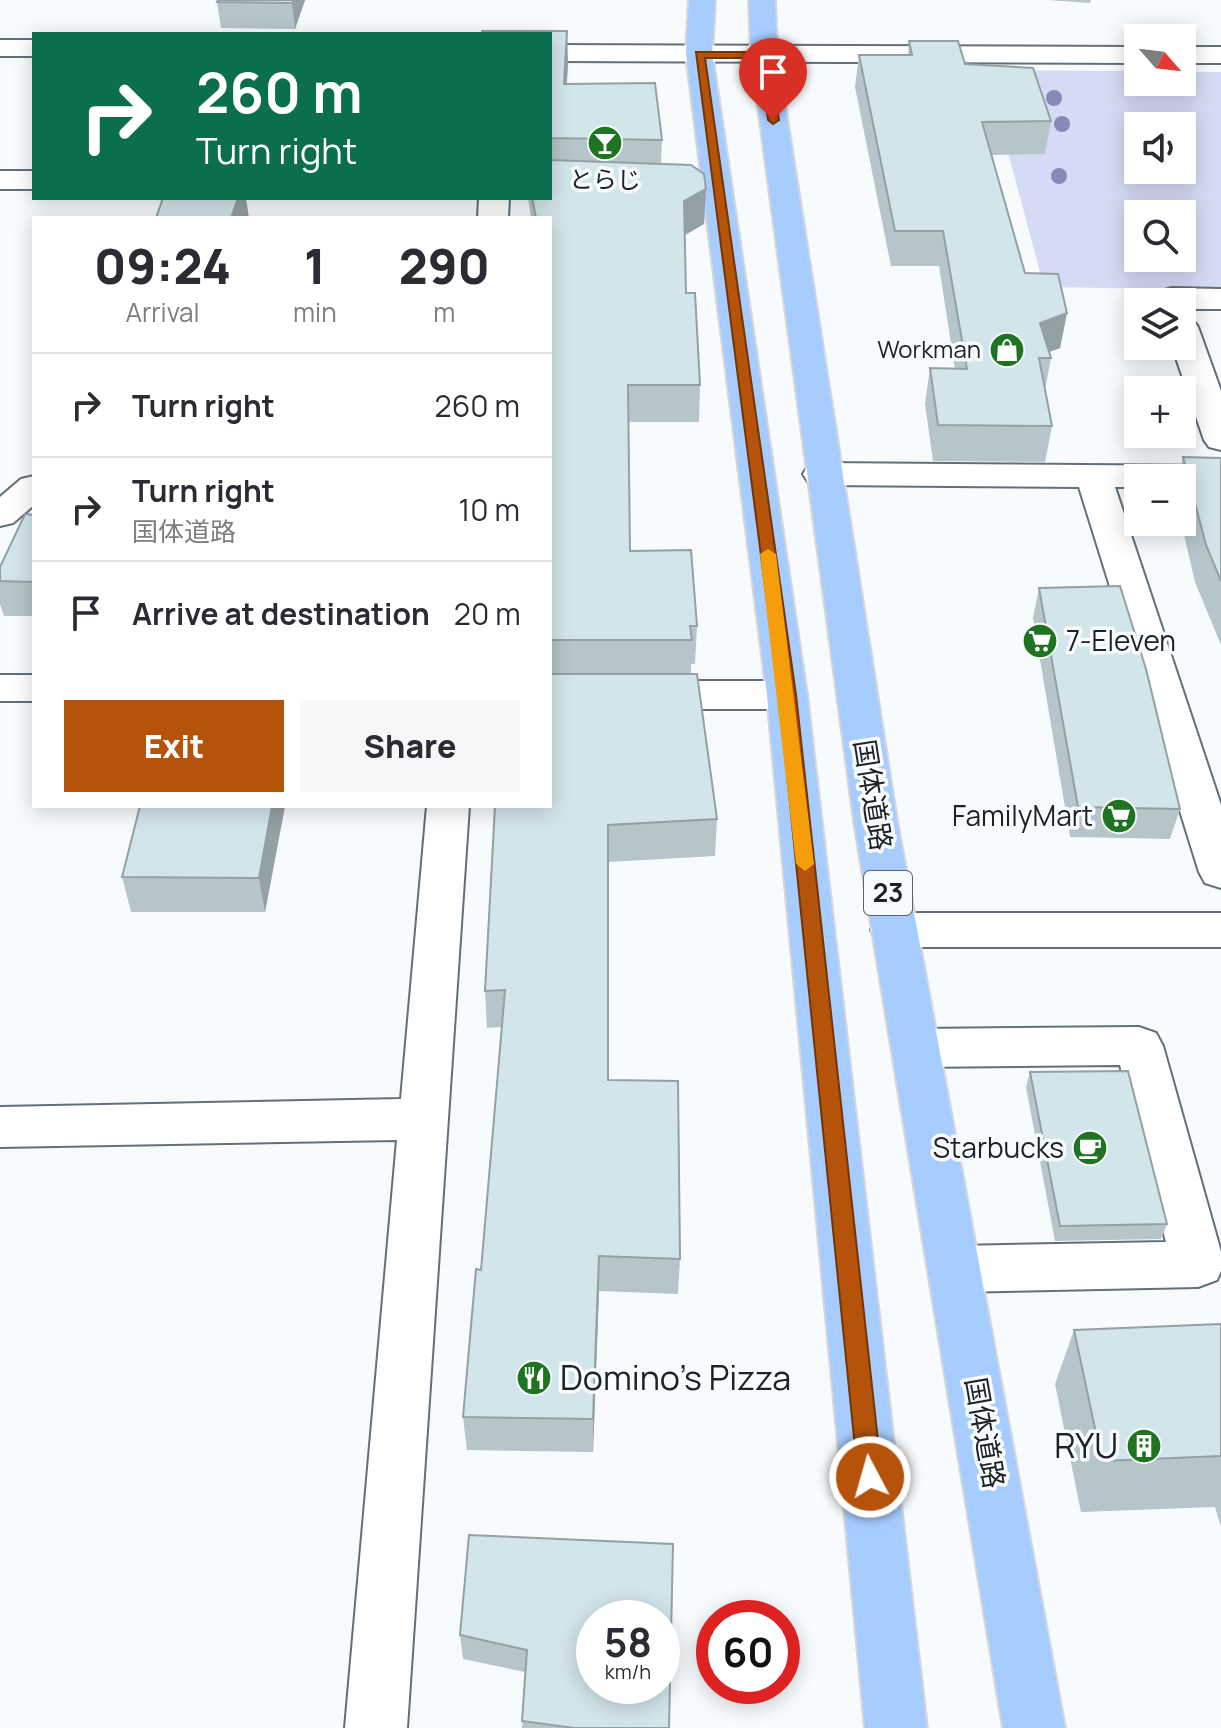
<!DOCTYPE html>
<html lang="en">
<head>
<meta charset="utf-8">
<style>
	body { margin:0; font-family:Manrope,"Noto Sans JP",sans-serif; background:#f7f7f7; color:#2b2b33; height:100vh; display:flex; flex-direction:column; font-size:30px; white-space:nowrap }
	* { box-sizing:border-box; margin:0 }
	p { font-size:26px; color:#7c7c81 }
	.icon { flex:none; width:44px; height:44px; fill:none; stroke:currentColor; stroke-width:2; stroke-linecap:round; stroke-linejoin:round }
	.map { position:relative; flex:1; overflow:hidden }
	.drawer { position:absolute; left:32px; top:216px; width:520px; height:592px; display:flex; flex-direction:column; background:#fff; border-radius:0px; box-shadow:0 4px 20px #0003 }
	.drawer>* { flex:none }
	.hud { position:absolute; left:32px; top:32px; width:520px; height:168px; border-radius:0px; box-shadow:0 4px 20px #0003; background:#0b6e4f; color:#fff; overflow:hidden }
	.needle { width:52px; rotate:118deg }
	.controls { position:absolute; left:1124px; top:24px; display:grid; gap:16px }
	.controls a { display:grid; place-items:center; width:72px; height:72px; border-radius:0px; background:#fff; box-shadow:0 4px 20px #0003; font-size:40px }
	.speed { position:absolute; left:576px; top:1600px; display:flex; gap:16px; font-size:40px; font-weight:700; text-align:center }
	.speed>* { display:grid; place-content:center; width:104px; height:104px; border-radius:50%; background:#fff; box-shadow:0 4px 20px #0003; line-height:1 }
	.speed small { font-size:20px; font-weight:400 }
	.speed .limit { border:12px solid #d22; background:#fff; color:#111 }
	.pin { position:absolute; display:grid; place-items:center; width:68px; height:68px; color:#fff; margin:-82px -34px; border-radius:50% 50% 50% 0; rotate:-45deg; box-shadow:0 0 8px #0007 }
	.pin .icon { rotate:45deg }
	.me { position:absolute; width:88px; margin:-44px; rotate:354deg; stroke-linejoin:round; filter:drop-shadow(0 0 6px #0008) }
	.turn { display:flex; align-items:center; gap:28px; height:168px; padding:0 32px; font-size:36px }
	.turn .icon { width:104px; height:104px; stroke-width:2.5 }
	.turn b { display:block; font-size:56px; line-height:68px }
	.eta { display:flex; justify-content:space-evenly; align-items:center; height:136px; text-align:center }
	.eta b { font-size:48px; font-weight:800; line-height:56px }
	.cta { display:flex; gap:16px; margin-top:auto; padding:16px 32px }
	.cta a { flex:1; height:92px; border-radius:0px; background:#b45309; color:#fff; font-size:32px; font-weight:800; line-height:92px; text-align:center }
	.cta a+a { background:#f7f7f7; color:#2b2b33 }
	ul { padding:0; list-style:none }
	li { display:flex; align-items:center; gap:24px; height:104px; padding:0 32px; border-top:2px solid #e1e1e2 }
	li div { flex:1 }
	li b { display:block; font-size:30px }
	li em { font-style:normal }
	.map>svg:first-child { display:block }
</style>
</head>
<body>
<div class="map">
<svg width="1221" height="1728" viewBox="0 0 1221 1728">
	<rect width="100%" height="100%" fill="#f8fbfd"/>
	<path fill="#d5dbf4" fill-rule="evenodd" d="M 986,70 L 1138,71 L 1138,82 L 1182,82 L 1182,72 L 1221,72 L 1221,290 L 1044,287 ZM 1138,126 L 1182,126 L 1182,170 L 1138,170 ZM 1138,214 L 1182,214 L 1182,258 L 1138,258 Z"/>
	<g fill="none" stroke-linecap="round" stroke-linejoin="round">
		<defs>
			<g id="minor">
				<rect x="0" y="40" width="34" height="16"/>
				<polygon points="550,45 1138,47 1138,63 550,61"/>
				<rect x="1182" y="47" width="39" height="16"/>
				<rect x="0" y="171" width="34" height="18"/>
				<polygon points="479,198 509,198 508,218 478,218"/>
				<polygon points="1172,288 1221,289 1221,309 1182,309 1182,302 1157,302 1161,291"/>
				<polygon points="1182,317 1193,320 1198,327 1221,391 1221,450 1209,447 1204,440 1172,346 1182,346"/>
				<polygon points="821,463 1221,466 1221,488 1182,487 1182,478 1138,478 1138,487 1115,487 1221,805 1221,888 1205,883 1199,872 1079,487 821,485 808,482 803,474 808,466"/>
				<polygon points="34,476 34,505 13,523 0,526 0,497 21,479"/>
				<rect x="0" y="675" width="34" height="26"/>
				<polygon points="550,681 787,681 801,685 807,695 801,705 787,709 550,709"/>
				<polygon points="427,806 469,806 407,1728 345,1728 397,1140 0,1147 0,1107 401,1099"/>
				<polygon points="894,913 1221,913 1221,947 894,947 878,942 871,930 878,918"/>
				<polygon points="1139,1027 1156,1033 1163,1046 1221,1252 1221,1271 1217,1280 1198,1287 955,1292 936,1285 929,1269 936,1253 955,1246 1166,1242 1120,1065 916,1067 899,1062 892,1048 899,1034 916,1029"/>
			</g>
			<g id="major">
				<polygon points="689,0 715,0 712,54 807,695 927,1728 865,1728 767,695 686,54"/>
				<polygon points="749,0 775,0 777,54 897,821 1065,1728 1003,1728 854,821 751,54"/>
			</g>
		</defs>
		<use href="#minor" stroke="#627079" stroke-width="4"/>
		<use href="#major" stroke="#d6d7d8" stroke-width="4"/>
		<use href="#minor" fill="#fff" fill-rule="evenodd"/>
		<use href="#major" fill="#a7ccff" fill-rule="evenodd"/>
	</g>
	<g fill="#8789b9">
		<circle cx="1054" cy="98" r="8"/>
		<circle cx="1062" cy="124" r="8"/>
		<circle cx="1059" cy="176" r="8"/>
	</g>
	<g fill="#b5c5ca">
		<polygon points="305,0 295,29 221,28 217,2"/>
		<polygon points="1048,0 1091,0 1090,3"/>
		<polygon points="550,34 568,64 567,84 662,140 661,164 706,189 704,224 685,235 686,293 700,385 699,422 628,422 630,551 697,626 695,664 691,664 691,674 717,819 715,856 608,862 608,1080 680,1259 678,1294 599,1291 593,1452 467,1450 463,1417 481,1270 502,1027 487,1028 485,991 550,806 550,218 531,218 528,198 550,198"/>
		<polygon points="909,41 965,64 1051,121 1045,154 991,155 1025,273 1067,313 1060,348 1049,352 1051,358 1045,390 1052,426 1045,462 933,461 925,404 930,368 955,369 939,266 891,266 855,87 859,55 908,55"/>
		<polygon points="1183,457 1221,458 1221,645 1195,582 1181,522 1182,522 1182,478 1178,478"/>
		<polygon points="34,515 34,616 4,616 0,604 0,567"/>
		<polygon points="1039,588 1180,809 1170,839 1070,837 1033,618"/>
		<polygon points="285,806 265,912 131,912 122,877"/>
		<polygon points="1030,1072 1167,1224 1161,1239 1055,1241 1026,1087"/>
		<polygon points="1221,1324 1221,1527 1215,1507 1081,1512 1055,1384 1074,1330"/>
		<polygon points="469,1535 669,1728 522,1728 525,1672 463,1659 460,1635"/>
	</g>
	<g fill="#93a0a4">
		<polygon points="293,0 305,0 295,29 292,3"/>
		<polygon points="567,31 568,64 564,117 564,84"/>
		<polygon points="706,189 704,224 683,236 684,201"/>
		<polygon points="238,198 246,198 249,218 231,218"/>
		<polygon points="1067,313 1060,348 1033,358 1040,323"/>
		<polygon points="272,806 285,806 265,912 259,878"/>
		<polygon points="599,1256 599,1291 593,1452 593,1419"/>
	</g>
	<g fill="#d2e5eb" stroke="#93a0a4" stroke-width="2" fill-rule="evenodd">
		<polygon points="218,0 293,0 292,3 217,2"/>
		<polygon points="482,31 567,31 564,84 655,83 662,140 550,138 550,34 482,34"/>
		<polygon points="909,41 958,41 965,64 1033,68 1051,121 982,122 1025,273 1058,274 1067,313 1040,323 1051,358 1039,358 1052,426 938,425 930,368 967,369 943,231 895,231 859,55 912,55"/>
		<polygon points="550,160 691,165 704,174 706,189 684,201 686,293 695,293 700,385 628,385 630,551 691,550 697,626 690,626 692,640 550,640 550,218 536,218 532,198 550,198"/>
		<polygon points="163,198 238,198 231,218 156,218"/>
		<polygon points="1183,457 1221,458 1221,581 1206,545"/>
		<polygon points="25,514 34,515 34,582 0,581 0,567"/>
		<polygon points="1120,586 1146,669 1180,809 1078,807 1039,588"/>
		<polygon points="550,674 697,674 717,819 608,825 608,1080 678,1081 680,1259 599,1256 593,1419 463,1417 476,1269 481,1270 505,990 485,991 495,806 550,806"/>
		<polygon points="140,806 272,806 259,878 122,877"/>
		<polygon points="1128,1071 1167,1224 1060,1226 1030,1072"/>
		<polygon points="1221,1324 1221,1456 1102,1461 1074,1330"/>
		<path d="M 469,1535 L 673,1544 L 669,1728 L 574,1728 L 522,1721 L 527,1650 L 460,1635 ZM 594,1618 L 662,1618 L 662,1686 L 594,1686 Z"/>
	</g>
	<polygon fill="#b45309" stroke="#753606" stroke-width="2" points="696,52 768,52 779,120 773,124 768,120 759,58 705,58 796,695 882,1477 878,1485 870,1489 861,1485 858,1477 779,695"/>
	<polygon fill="#f59e0b" points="768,549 776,554 814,864 805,871 796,864 760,554"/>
	<defs>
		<symbol id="bar-disc" viewBox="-11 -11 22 22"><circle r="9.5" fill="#1e7420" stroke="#f8fbfd"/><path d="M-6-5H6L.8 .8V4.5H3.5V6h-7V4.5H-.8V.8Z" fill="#fff"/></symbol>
		<symbol id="shop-disc" viewBox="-11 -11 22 22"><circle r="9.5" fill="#1e7420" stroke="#f8fbfd"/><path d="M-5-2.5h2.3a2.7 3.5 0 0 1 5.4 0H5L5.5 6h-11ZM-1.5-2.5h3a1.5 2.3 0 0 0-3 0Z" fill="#fff"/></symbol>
		<symbol id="supermarket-disc" viewBox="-11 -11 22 22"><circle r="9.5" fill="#1e7420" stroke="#f8fbfd"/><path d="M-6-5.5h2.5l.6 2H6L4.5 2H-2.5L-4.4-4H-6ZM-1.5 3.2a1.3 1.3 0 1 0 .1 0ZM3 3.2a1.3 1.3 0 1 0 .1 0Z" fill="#fff"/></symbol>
		<symbol id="cafe-disc" viewBox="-11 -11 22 22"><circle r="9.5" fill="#1e7420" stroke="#f8fbfd"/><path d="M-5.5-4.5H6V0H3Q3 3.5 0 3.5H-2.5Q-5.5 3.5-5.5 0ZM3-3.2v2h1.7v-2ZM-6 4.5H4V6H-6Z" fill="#fff"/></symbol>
		<symbol id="restaurant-disc" viewBox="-11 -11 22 22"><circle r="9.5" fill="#1e7420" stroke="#f8fbfd"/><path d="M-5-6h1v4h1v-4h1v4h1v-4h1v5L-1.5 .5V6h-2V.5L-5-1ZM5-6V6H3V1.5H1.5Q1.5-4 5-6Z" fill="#fff"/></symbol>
		<symbol id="building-disc" viewBox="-11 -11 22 22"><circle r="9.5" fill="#1e7420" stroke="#f8fbfd"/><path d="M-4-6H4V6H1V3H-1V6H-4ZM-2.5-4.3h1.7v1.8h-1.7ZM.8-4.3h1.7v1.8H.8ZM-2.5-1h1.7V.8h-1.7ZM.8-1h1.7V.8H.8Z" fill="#fff"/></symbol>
	</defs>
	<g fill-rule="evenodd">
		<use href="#bar-disc" x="585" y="123" width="40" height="40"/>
		<use href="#shop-disc" x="987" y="330" width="40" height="40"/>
		<use href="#supermarket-disc" x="1020" y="621" width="40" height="40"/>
		<use href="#supermarket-disc" x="1099" y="796" width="40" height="40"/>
		<use href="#cafe-disc" x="1070" y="1128" width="40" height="40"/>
		<use href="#restaurant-disc" x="514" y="1358" width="40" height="40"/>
		<use href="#building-disc" x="1124" y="1426" width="40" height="40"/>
	</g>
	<g text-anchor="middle" stroke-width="7" stroke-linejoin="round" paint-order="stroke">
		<g font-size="24" fill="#1c2226" stroke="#f8fbfd">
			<text x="605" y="188">とらじ</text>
			<text x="981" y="358" text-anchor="end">Workman</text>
		</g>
		<rect fill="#f8fbfd" stroke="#5e6366" stroke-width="2" x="864" y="871" width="48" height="44" rx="6"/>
		<g font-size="26" font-weight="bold" fill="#1c2226">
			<text x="888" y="902">23</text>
		</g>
		<g font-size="28" fill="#1c2226" stroke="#f8fbfd" text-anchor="end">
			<text x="1066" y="651" text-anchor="start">7-Eleven</text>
			<text x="1093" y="826">FamilyMart</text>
			<text x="1064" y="1158">Starbucks</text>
		</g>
		<g font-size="28" fill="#1c2226" stroke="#f8fbfd">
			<text transform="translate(873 795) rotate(81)" y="10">国体道路</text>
			<text transform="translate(985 1433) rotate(80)" y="10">国体道路</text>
		</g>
		<g font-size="34" fill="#1c2226" stroke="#f8fbfd" text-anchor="start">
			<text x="560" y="1390">Domino's Pizza</text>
			<text x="1118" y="1458" text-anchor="end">RYU</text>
		</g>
	</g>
</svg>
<div class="controls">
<a><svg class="needle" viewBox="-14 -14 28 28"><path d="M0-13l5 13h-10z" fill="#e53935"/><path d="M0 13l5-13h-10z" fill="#7c7c81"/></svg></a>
<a><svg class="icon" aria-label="sound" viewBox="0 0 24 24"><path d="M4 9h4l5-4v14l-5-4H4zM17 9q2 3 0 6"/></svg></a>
<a><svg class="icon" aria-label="search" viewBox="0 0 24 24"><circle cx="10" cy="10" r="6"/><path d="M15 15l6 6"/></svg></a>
<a><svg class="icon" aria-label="layers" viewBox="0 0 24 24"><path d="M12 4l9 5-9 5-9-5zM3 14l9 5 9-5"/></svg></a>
<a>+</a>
<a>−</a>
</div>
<div class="speed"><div>58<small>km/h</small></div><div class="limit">60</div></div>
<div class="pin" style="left:773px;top:120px;background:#d93025"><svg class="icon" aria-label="arrive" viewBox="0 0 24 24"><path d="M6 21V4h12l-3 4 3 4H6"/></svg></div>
<svg class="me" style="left:870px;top:1477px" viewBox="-20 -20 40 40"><circle r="17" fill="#b45309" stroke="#fff" stroke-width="3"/><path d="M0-11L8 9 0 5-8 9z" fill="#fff"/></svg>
<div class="hud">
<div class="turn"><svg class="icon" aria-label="right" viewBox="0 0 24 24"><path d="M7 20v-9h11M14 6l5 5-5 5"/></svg><div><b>260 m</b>Turn right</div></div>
</div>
<section class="drawer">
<div class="eta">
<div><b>09:24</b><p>Arrival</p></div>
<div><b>1</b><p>min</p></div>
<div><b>290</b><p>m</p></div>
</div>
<ul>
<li><svg class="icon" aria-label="right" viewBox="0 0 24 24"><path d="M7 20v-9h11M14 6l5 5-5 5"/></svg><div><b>Turn right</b></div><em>260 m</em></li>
<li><svg class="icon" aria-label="right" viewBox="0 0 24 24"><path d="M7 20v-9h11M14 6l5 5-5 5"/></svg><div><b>Turn right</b><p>国体道路</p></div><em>10 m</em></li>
<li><svg class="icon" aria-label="arrive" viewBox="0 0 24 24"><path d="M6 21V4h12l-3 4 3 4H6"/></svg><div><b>Arrive at destination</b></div><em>20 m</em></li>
</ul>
<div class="cta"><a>Exit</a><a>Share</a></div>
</section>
</div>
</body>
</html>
